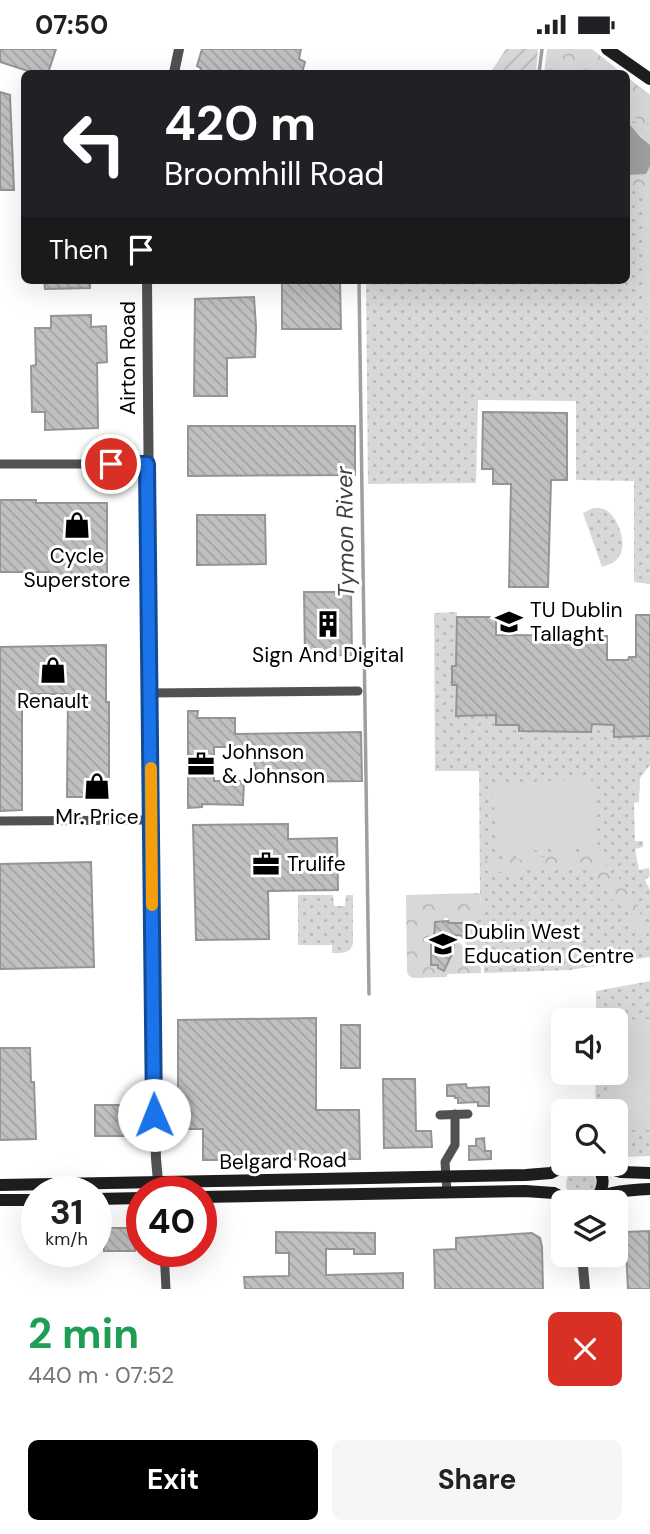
<!DOCTYPE html>
<html lang="en">
<head>
<meta charset="utf-8">
<style>
	body { margin:0; font-family:"DM Sans",sans-serif; background:#f6f6f6; color:#202124; height:100vh; display:flex; flex-direction:column; font-size:26px; white-space:nowrap }
	* { box-sizing:border-box; margin:0 }
	p { font-size:23px; color:#757577 }
	.icon { flex:none; width:38px; height:38px; fill:none; stroke:currentColor; stroke-width:2; stroke-linecap:round; stroke-linejoin:round }
	.map { position:relative; height:1240px; overflow:hidden }
	.sheet { display:flex; flex-direction:column; background:#fff; flex:1 }
	.sheet>* { flex:none }
	.guide { position:absolute; left:21px; top:21px; width:609px; height:214px; border-radius:10px; box-shadow:0 7px 28px #0002; background:#202124; color:#fff; overflow:hidden }
	.tools { position:absolute; left:551px; top:959px; display:grid; gap:14px }
	.tools a { display:grid; place-items:center; width:77px; height:77px; border-radius:10px; background:#fff; box-shadow:0 7px 28px #0002; font-size:35px }
	.speed { position:absolute; left:21px; top:1127px; display:flex; gap:14px; font-size:35px; font-weight:700; text-align:center }
	.speed>* { display:grid; place-content:center; width:91px; height:91px; border-radius:50%; background:#fff; box-shadow:0 7px 28px #0002; line-height:1 }
	.speed small { font-size:18px; font-weight:400 }
	.speed .limit { border:10px solid #d22; background:#fff; color:#111 }
	.pin { position:absolute; display:grid; place-items:center; width:60px; height:60px; color:#fff; margin:-30px; border:4px solid #fff; border-radius:50%; box-shadow:0 2px 7px #0007 }
	.me { position:absolute; width:77px; margin:-38px; rotate:359deg; stroke-linejoin:round; filter:drop-shadow(0 0 5px #0008) }
	.turn { display:flex; align-items:center; gap:24px; height:147px; padding:0 28px; font-size:32px }
	.turn .icon { width:91px; height:91px; stroke-width:2.5 }
	.turn b { display:block; font-size:49px; line-height:60px }
	.then { display:flex; align-items:center; height:66px; padding:0 28px; background:#0003; gap:14px; font-size:26px }
	.round { display:grid; place-items:center; flex:none; width:74px; height:74px; border-radius:10px; background:#f6f6f6 }
	.headline { display:flex; align-items:center; justify-content:space-between; height:119px; padding:0 28px }
	h1 { font-size:42px; font-weight:700; line-height:52px; color:#1e9e55 }
	.action { display:flex; gap:14px; margin-top:auto; padding:14px 28px }
	.action a { flex:1; height:80px; border-radius:10px; background:#000; color:#fff; font-size:28px; font-weight:700; line-height:80px; text-align:center }
	.action a+a { background:#f6f6f6; color:#202124 }
	.status { display:flex; justify-content:space-between; align-items:center; height:49px; padding:0 35px; background:#fff; direction:ltr }
	.status svg { height:19px; fill:currentColor }
	.map>svg:first-child { display:block }
</style>
</head>
<body>
<div class="status"><b>07:50</b><svg viewBox="0 0 49 12"><path d="M0 12V9h3v3zM5 12V6h3v6zM10 12V3h3v9zM15 12V0h3v12zM26 1h20v11H26zM47 4h2v5h-2z"/></svg></div>
<div class="map">
<svg width="650" height="1240" viewBox="0 0 650 1240">
	<defs>
		<pattern id="grass-dots" width="8" height="8" patternUnits="userSpaceOnUse" patternTransform="scale(1.75)"><rect width="8" height="8" fill="#d8d8d8"/><path d="M2 2h.1M6 6h.1" fill="none" stroke="#b8b8b8" stroke-width="1.8" stroke-linecap="round"/></pattern>
		<pattern id="forest-crowns" width="20" height="18" patternUnits="userSpaceOnUse" patternTransform="scale(1.75)"><rect width="20" height="18" fill="#d8d8d8"/><path d="M2 6a3 3 0 1 1 6 0M12 15a3 3 0 1 1 6 0" fill="none" stroke="#b8b8b8"/></pattern>
		<pattern id="garden-furrows" width="10" height="10" patternUnits="userSpaceOnUse" patternTransform="scale(1.75)"><rect width="10" height="10" fill="#d8d8d8"/><path d="M-1 1l2-2M0 10L10 0M9 11l2-2" fill="none" stroke="#b8b8b8"/></pattern>
		<pattern id="building-back-hatch" width="6" height="6" patternUnits="userSpaceOnUse" patternTransform="scale(1.75)"><rect width="6" height="6" fill="#c0c0c0"/><path d="M-1 5l2 2M0 0l6 6M5-1l2 2" fill="none" stroke="#a3a3a3"/></pattern>
	</defs>
	<rect width="100%" height="100%" fill="#fff"/>
	<g fill="url(#grass-dots)">
		<polygon points="627,28 650,46 650,535 634,533 634,432 576,431 576,352 478,351 476,434 368,435 366,231 626,231"/>
		<path d="M 593,459 C 597,459 600,459 604,460 C 618,466 630,498 617,510 C 614,514 607,516 602,518 L 583,464 Z"/>
		<polygon points="457,563 456,617 452,617 452,636 457,636 457,667 496,666 496,676 519,676 520,682 591,683 592,675 614,676 614,688 650,687 650,716 640,729 639,753 634,754 635,792 643,792 643,798 635,800 639,821 649,819 650,827 645,831 650,841 650,908 570,921 484,924 480,844 479,722 435,722 434,564"/>
		<path d="M 298,846 L 333,846 L 334,857 L 345,857 L 346,846 L 353,846 L 353,894 C 351,905 342,904 332,904 L 332,896 L 298,896 Z"/>
		<polygon points="650,932 650,1107 621,1108 616,1107 616,1062 595,1062 596,1024 616,1024 616,971 596,971 596,942"/>
		<circle cx="581" cy="1135" r="15"/>
	</g>
	<g fill="url(#forest-crowns)">
		<polygon points="547,0 592,0 622,24 544,24"/>
		<polygon points="626,28 650,46 650,73 645,75 627,63"/>
		<polygon points="626,69 650,86 650,336 648,336 644,139 627,136"/>
		<path d="M 592,797 C 598,798 603,804 603,811 L 606,811 L 607,814 L 606,817 L 610,816 L 610,828 L 619,829 L 628,840 L 629,846 C 637,852 638,857 641,866 C 643,872 647,876 648,882 L 645,884 L 633,874 L 629,869 L 628,863 L 623,863 L 619,853 L 612,851 C 607,840 607,838 595,833 L 590,819 L 581,819 L 579,817 L 575,819 L 564,819 L 561,822 L 555,819 L 551,821 L 546,819 L 532,821 L 524,820 L 517,825 L 507,822 L 492,824 L 490,822 L 483,822 L 481,818 L 483,814 L 487,811 L 492,813 L 497,811 C 506,814 508,805 522,811 L 532,804 C 539,807 545,811 553,806 L 556,807 L 556,805 L 561,803 L 563,800 L 576,802 L 578,804 Z"/>
		<polygon points="480,844 484,917 459,886 465,886 466,874 448,874 448,869 444,869 444,872 435,873 434,892 431,893 431,913 438,916 444,921 456,894 460,894 481,919 481,924 448,925 446,928 413,929 409,927 407,923 406,846"/>
	</g>
	<polygon fill="url(#garden-furrows)" points="506,0 538,0 536,24 490,24"/>
	<g fill="#d8d8d8">
		<polygon points="591,728 598,795 499,805 492,738"/>
		<polygon points="650,970 650,1081 616,1081 616,1062 608,1062 606,1024 616,1024 616,971 609,971"/>
	</g>
	<polygon fill="#9f9f9f" points="626,71 640,88 650,96 650,117 646,125 627,126"/>
	<g fill="none" stroke-linecap="round" stroke-linejoin="round">
		<g stroke="#9f9f9f" stroke-width="3.5">
			<polyline points="539,24 542,0"/>
			<polyline points="359,231 369,945"/>
		</g>
	</g>
	<g fill="url(#building-back-hatch)" stroke="#959595" stroke-width="2">
		<polygon points="0,0 56,0 48,24 34,24 0,13"/>
		<polygon points="202,0 301,0 299,10 305,13 302,24 200,24 201,19 197,17"/>
		<polygon points="0,43 10,46 14,141 0,141"/>
		<polygon points="44,231 90,231 90,239 45,240"/>
		<polygon points="282,231 340,231 341,280 282,280"/>
		<polygon points="254,248 256,278 255,308 227,309 227,347 194,347 195,250"/>
		<polygon points="91,266 91,278 106,277 107,313 97,314 98,379 45,381 45,363 32,363 31,317 36,316 35,279 51,279 51,267"/>
		<polygon points="483,363 567,364 567,431 551,431 548,538 509,538 511,435 493,435 493,420 482,420"/>
		<polygon points="188,377 355,377 355,426 188,427"/>
		<polygon points="0,451 36,451 36,454 107,454 107,536 48,536 48,523 0,523"/>
		<polygon points="197,466 265,466 266,515 197,516"/>
		<polygon points="304,543 351,543 352,606 305,607"/>
		<polygon points="636,566 650,566 650,687 614,688 614,676 592,675 591,683 519,682 519,676 496,676 496,666 456,667 457,636 452,636 452,617 456,617 457,568 496,568 496,586 607,587 607,611 628,611 629,608 636,608"/>
		<polygon points="106,596 106,653 109,653 109,748 67,748 68,645 22,645 22,761 0,762 0,598"/>
		<polygon points="188,662 198,662 197,669 235,669 235,685 361,683 362,732 255,733 254,698 214,698 214,732 244,732 243,756 202,755 202,758 188,759"/>
		<polygon points="288,775 288,790 337,789 338,841 268,842 269,890 196,891 193,776"/>
		<polygon points="91,813 94,918 0,920 0,815"/>
		<polygon points="448,872 448,874 466,874 465,887 456,886 452,905 444,922 438,919 438,916 431,916 431,892 434,892 435,873"/>
		<polygon points="316,969 316,1061 359,1061 360,1110 203,1111 203,1080 178,1080 178,971"/>
		<rect x="341" y="976" width="19" height="43"/>
		<polygon points="0,999 30,999 31,1033 34,1033 36,1090 0,1091"/>
		<polygon points="383,1030 415,1030 416,1082 431,1082 432,1098 384,1099"/>
		<polygon points="466,1035 467,1039 489,1038 489,1057 478,1057 478,1053 458,1054 458,1049 455,1049 455,1047 447,1047 447,1036"/>
		<polygon points="95,1056 128,1056 128,1076 124,1076 124,1087 95,1087"/>
		<polygon points="484,1089 485,1102 491,1102 491,1110 469,1111 469,1097 476,1097 476,1090"/>
		<rect x="104" y="1179" width="31" height="23"/>
		<polygon points="649,1182 650,1240 628,1240 625,1183"/>
		<polygon points="276,1183 375,1184 375,1205 354,1205 354,1200 326,1200 326,1226 403,1224 403,1240 245,1240 244,1228 289,1227 289,1204 276,1204"/>
		<polygon points="532,1184 540,1189 542,1198 543,1240 435,1240 434,1201 456,1200 456,1189"/>
	</g>
	<g fill="none" stroke-linecap="round" stroke-linejoin="round">
		<g stroke="#515151" stroke-width="9">
			<polyline points="0,415 147,415"/>
			<polyline points="150,644 358,642"/>
			<polyline points="0,772 151,771"/>
			<polyline points="440,1066 468,1065"/>
			<polyline points="447,1143 445,1113 455,1096 455,1065"/>
			<polyline points="164,1202 166,1240"/>
		</g>
		<g stroke="#515151" stroke-width="10">
			<polyline points="174,24 179,0"/>
			<polyline points="147,231 154,1044 156,1110 159,1143"/>
			<polyline points="582,1206 585,1240"/>
		</g>
		<g stroke="#1e1e1e" stroke-width="12">
			<polyline points="607,0 650,30"/>
			<polyline points="595,1115 621,1123 650,1124"/>
			<path d="M 595,1116 C 605,1126 605,1138 596,1149"/>
			<polyline points="0,1136 526,1126 551,1124 568,1115"/>
			<polyline points="201,1148 525,1142 554,1144 572,1153"/>
			<polyline points="96,1150 142,1149"/>
			<polyline points="0,1151 37,1151"/>
			<path d="M 590,1153 C 609,1142 628,1141 650,1140"/>
		</g>
	</g>
	<g fill="none" stroke-linecap="round" stroke-linejoin="round">
		<defs>
			<polyline id="route" points="111,415 147,415 154,1066"/>
		</defs>
		<use href="#route" stroke="#114b97" stroke-width="18"/>
		<use href="#route" stroke="#1a73e8" stroke-width="12"/>
		<polyline stroke="#f59e0b" stroke-width="12" points="151,719 152,856"/>
	</g>
	<defs>
		<symbol id="shop-bare" viewBox="-9 -9 18 18"><path d="M-5-2.5h2.3a2.7 3.5 0 0 1 5.4 0H5L5.5 6h-11ZM-1.5-2.5h3a1.5 2.3 0 0 0-3 0Z" fill="#000" stroke="#fff" stroke-width="2.5" paint-order="stroke"/></symbol>
		<symbol id="university-bare" viewBox="-9 -9 18 18"><path d="M0-5L7-2L0 1L-7-2ZM-4 1L0 2.5L4 1V4Q0 6-4 4Z" fill="#000" stroke="#fff" stroke-width="2.5" paint-order="stroke"/></symbol>
		<symbol id="building-bare" viewBox="-9 -9 18 18"><path d="M-4-6H4V6H1V3H-1V6H-4ZM-2.5-4.3h1.7v1.8h-1.7ZM.8-4.3h1.7v1.8H.8ZM-2.5-1h1.7V.8h-1.7ZM.8-1h1.7V.8H.8Z" fill="#000" stroke="#fff" stroke-width="2.5" paint-order="stroke"/></symbol>
		<symbol id="office-bare" viewBox="-9 -9 18 18"><path d="M-6-3h4V-5.5h4V-3h4V5H-6ZM-1-4.5V-3h2v-1.5ZM-6 0V1H6V0Z" fill="#000" stroke="#fff" stroke-width="2.5" paint-order="stroke"/></symbol>
		<symbol id="school-bare" viewBox="-9 -9 18 18"><path d="M0-5L7-2L0 1L-7-2ZM-4 1L0 2.5L4 1V4Q0 6-4 4Z" fill="#000" stroke="#fff" stroke-width="2.5" paint-order="stroke"/></symbol>
	</defs>
	<g fill-rule="evenodd">
		<use href="#shop-bare" x="58" y="457" width="38" height="38"/>
		<use href="#university-bare" x="490" y="554" width="38" height="38"/>
		<use href="#building-bare" x="309" y="556" width="38" height="38"/>
		<use href="#shop-bare" x="34" y="602" width="38" height="38"/>
		<use href="#office-bare" x="182" y="696" width="38" height="38"/>
		<use href="#shop-bare" x="78" y="718" width="38" height="38"/>
		<use href="#office-bare" x="247" y="796" width="38" height="38"/>
		<use href="#school-bare" x="424" y="876" width="38" height="38"/>
	</g>
	<g text-anchor="middle" stroke-width="6" stroke-linejoin="round" paint-order="stroke">
		<g font-size="21" fill="#000" stroke="#fff">
			<text transform="translate(128 309) rotate(-90)" y="7">Airton Road</text>
			<text transform="translate(283 1112) rotate(-1)" y="7">Belgard Road</text>
		</g>
		<g font-size="21" fill="#000" stroke="#fff">
			<text x="77" y="514">Cycle<tspan x="77" dy="24">Superstore</tspan></text>
			<text x="530" y="568" text-anchor="start">TU Dublin<tspan x="530" dy="24">Tallaght</tspan></text>
			<text x="328" y="613">Sign And Digital</text>
			<text x="53" y="659">Renault</text>
			<text x="222" y="710" text-anchor="start">Johnson<tspan x="222" dy="24">&amp; Johnson</tspan></text>
			<text x="97" y="775">Mr. Price</text>
			<text x="287" y="822" text-anchor="start">Trulife</text>
			<text x="464" y="890" text-anchor="start">Dublin West<tspan x="464" dy="24">Education Centre</tspan></text>
		</g>
		<g font-size="23" font-style="italic" fill="#404040" stroke="#fff">
			<text transform="translate(345 483) rotate(-91)" y="8">Tymon River</text>
		</g>
	</g>
</svg>
<div class="tools">
<a><svg class="icon" aria-label="sound" viewBox="0 0 24 24"><path d="M4 9h4l5-4v14l-5-4H4zM17 9q2 3 0 6"/></svg></a>
<a><svg class="icon" aria-label="search" viewBox="0 0 24 24"><circle cx="10" cy="10" r="6"/><path d="M15 15l6 6"/></svg></a>
<a><svg class="icon" aria-label="layers" viewBox="0 0 24 24"><path d="M12 4l9 5-9 5-9-5zM3 14l9 5 9-5"/></svg></a>
</div>
<div class="speed"><div>31<small>km/h</small></div><div class="limit">40</div></div>
<div class="pin" style="left:111px;top:415px;background:#d93025"><svg class="icon" aria-label="arrive" viewBox="0 0 24 24"><path d="M6 21V4h12l-3 4 3 4H6"/></svg></div>
<svg class="me" style="left:154px;top:1066px" viewBox="-20 -20 40 40"><circle r="19" fill="#fff"/><path d="M0-13L10 11 0 6-10 11z" fill="#1a73e8"/></svg>
<div class="guide">
<div class="turn"><svg class="icon" aria-label="left" viewBox="0 0 24 24"><path d="M17 20v-9H6M10 6l-5 5 5 5"/></svg><div><b>420 m</b>Broomhill Road</div></div>
<div class="then">Then<svg class="icon" aria-label="arrive" viewBox="0 0 24 24"><path d="M6 21V4h12l-3 4 3 4H6"/></svg></div>
</div>
</div>
<section class="sheet">
<div class="headline"><div><h1>2 min</h1><p>440 m · 07:52</p></div><a class="round" style="background:#d93025;color:#fff"><svg class="icon" aria-label="close" viewBox="0 0 24 24"><path d="M6 6l12 12M18 6L6 18"/></svg></a></div>
<div class="action"><a>Exit</a><a>Share</a></div>
</section>
</body>
</html>
